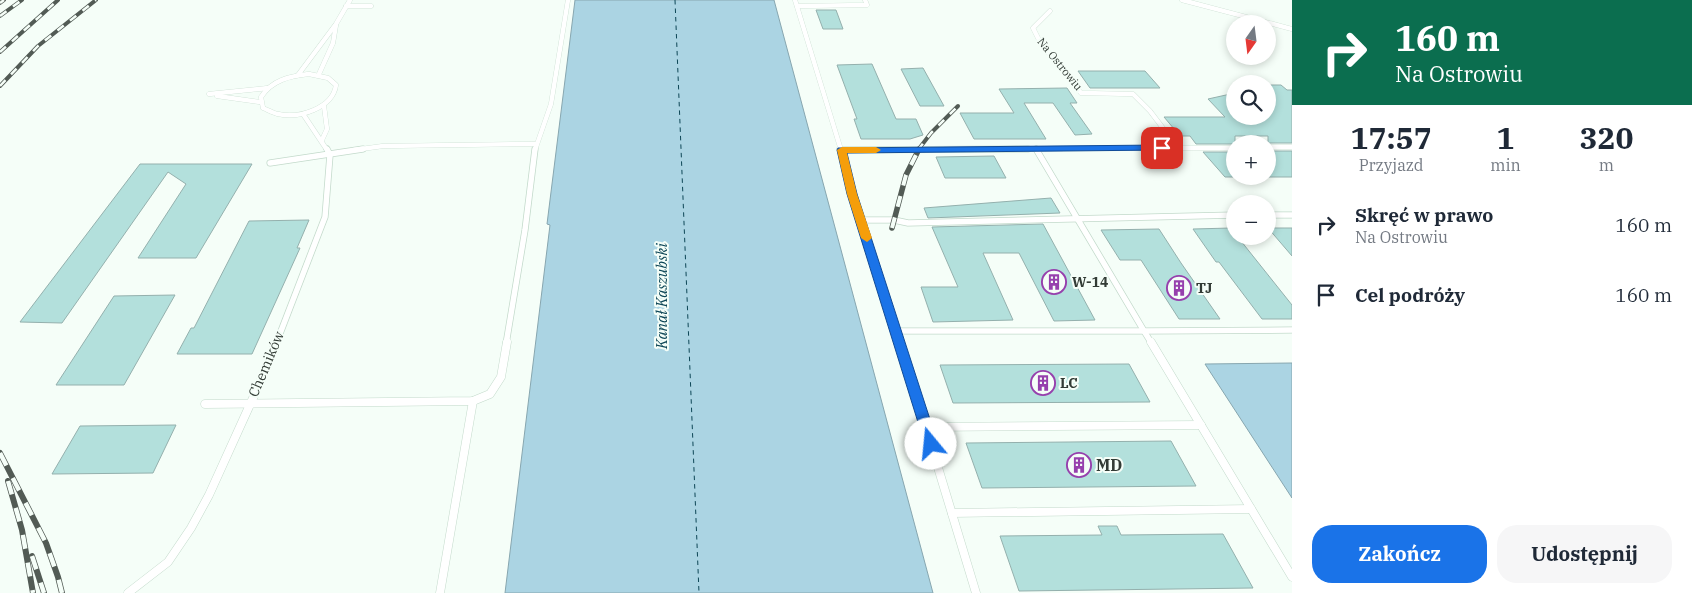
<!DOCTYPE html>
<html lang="pl">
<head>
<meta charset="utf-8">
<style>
	body { margin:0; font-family:"IBM Plex Serif",serif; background:#f6f6f7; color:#1f2937; height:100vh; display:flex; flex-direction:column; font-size:19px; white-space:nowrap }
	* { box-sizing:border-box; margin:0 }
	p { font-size:16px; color:#747a83 }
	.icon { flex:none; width:28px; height:28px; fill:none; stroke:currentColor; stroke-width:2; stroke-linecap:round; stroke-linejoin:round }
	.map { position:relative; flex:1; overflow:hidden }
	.side { display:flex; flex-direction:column; background:#fff; width:400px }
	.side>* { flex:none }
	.guide { background:#0b6e4f; color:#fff; overflow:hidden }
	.needle { width:32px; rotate:194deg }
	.tools { position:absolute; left:1226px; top:15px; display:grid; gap:10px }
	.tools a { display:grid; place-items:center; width:50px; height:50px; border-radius:50%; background:#fff; box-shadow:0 2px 8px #0003; font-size:25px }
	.pin { position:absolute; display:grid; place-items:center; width:42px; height:42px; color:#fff; margin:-21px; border-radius:10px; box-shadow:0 2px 8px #0006 }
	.me { position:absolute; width:55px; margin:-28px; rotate:343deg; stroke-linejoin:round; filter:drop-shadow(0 0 4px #0008) }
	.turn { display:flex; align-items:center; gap:18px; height:105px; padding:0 20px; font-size:22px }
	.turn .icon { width:65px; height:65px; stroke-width:2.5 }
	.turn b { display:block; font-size:35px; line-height:42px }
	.eta { display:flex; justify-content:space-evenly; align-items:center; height:85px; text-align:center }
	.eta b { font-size:30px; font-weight:700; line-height:35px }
	.primary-button { display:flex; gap:10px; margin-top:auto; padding:10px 20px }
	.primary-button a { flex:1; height:58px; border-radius:20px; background:#1a73e8; color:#fff; font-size:20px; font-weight:700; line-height:58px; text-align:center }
	.primary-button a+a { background:#f6f6f7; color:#1f2937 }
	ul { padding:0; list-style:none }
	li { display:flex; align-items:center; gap:15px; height:70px; padding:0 20px }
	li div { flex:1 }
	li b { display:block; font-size:19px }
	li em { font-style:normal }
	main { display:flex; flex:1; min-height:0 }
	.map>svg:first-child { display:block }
</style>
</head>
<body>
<main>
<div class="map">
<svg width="1292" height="593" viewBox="0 0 1292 593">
	<rect width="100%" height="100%" fill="#f5fef8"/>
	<g fill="#abd4e3" stroke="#87a6af">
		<polygon points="575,0 774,0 933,593 505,593 550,225 547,224"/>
		<polygon points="1292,363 1292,498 1205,364"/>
	</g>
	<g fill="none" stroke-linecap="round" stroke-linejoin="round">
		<polyline stroke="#0d4656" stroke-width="1" stroke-dasharray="4.5 4" stroke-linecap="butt" points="675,0 699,593"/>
	</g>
	<g fill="#b3e0dc" stroke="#94b0ad">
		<polygon points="816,10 836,10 843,29 823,29"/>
		<polygon points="872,64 896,119 916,119 923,135 910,139 861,139 854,119 857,119 837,65"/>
		<polygon points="923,68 944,106 920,106 901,69"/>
		<polygon points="1078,71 1145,71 1160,88 1090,88"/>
		<polygon points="1268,85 1281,85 1287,90 1292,90 1292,143 1268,143 1268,136 1235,136 1235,144 1196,144 1190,136 1180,136 1164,117 1225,117 1208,99 1235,93 1235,117 1268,116"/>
		<polygon points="1067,88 1077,103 1070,103 1092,134 1075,135 1053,103 1024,103 1046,139 974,139 960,113 1014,113 999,89"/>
		<rect x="1268" y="151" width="24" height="26"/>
		<polygon points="1203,152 1235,152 1235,177 1225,177"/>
		<polygon points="994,156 1006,178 945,178 936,157"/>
		<polygon points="140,164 252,164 196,258 138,258 186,184 168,172 62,323 20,322"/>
		<polygon points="1051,198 1060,213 928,218 924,208"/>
		<polygon points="309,220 297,248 300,248 252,354 177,354 191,328 194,328 249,221"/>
		<polygon points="1043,224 1095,320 1054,321 1019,253 983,253 1013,320 933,322 921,287 958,287 932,227"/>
		<polygon points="1231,228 1235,236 1237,236 1292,305 1292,319 1262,319 1219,262 1216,262 1193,229"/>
		<polygon points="1268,228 1292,228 1292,256"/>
		<polygon points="1159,229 1181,263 1220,319 1179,319 1141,260 1120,260 1101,230"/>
		<polygon points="175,295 124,385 56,385 114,296"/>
		<polygon points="1129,364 1150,402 953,403 940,365"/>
		<polygon points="176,425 153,473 52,474 80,426"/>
		<polygon points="1171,441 1196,486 982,488 966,443"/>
		<polygon points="1098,526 1117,526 1121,535 1223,534 1253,588 1019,591 1000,536 1102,535"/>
	</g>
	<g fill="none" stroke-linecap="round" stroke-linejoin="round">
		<defs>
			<g id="lane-far2">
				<polyline points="795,0 841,150"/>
				<polyline points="1182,0 1292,29"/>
				<polyline points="346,6 371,6"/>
				<polyline points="797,6 867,5 865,0"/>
				<polyline points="1050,11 1033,28 1040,42 1081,93 1133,94 1150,111 1178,148"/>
				<path d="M 309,74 L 328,78 L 336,85 C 333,108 299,119 278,114 C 273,113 268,110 263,108 L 261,97 C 272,80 290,76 309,74 Z"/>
				<polyline points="319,74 333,43 336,25"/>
				<polyline points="298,75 336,24 350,0"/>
				<polyline points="209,94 268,88"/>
				<polyline points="217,96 260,102"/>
				<polyline points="303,114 327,150"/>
				<polyline points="322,140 327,129 324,106"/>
				<polyline points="1268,147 1292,147"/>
				<polyline points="354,150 383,146 536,144"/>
				<polyline points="535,150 551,104 568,0"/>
				<polyline points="842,150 1235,148"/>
			</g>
			<g id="lane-far1">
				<polyline points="840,149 896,331"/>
				<polyline points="1036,149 1144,331 1292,330"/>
				<polyline points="842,150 1028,149"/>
				<polyline points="270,163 363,149"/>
				<polyline points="1268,215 1292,215"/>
				<polyline points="861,220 894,220 908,223 1235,215"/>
				<polyline points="276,344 325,217 330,155 327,149"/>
				<polyline points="506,344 525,230 535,149"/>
				<polyline points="900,344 896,331 1144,331 1152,344"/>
			</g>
			<g id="lane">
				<polyline points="900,342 976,593"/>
				<polyline points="1151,342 1292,577"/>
				<polyline points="205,404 473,401 490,394 501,377 507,342"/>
				<polyline points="926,427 1201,425"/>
				<polyline points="952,513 1251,509"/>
				<polyline points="128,593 168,562 191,528 209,495 263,376 276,342"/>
				<polyline points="440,593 473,401"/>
			</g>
		</defs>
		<use href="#lane-far2" stroke="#c3dacb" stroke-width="5"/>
		<use href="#lane-far1" stroke="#c3dacb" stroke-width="7"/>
		<use href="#lane" stroke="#c3dacb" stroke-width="9"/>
		<use href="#lane-far2" stroke="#fff" stroke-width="4.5"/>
		<use href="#lane-far1" stroke="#fff" stroke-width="5.5"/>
		<use href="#lane" stroke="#fff" stroke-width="8"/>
		<defs>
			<g id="rail-far2">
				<polyline points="0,3 4,0"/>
				<polyline points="0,16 22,0"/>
				<polyline points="0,52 58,0"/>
				<polyline points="0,86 38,46 96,0"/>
				<polyline points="918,150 931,133 958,106"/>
			</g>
			<polyline id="rail-far1" points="892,228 906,175 919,149"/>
			<g id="rail">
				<polyline points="0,453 46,543 58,577 62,593"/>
				<polyline points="8,481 22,530 33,593"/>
				<polyline points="32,556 44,593"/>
			</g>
		</defs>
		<use href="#rail-far2" stroke="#525b55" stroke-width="4"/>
		<use href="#rail-far1" stroke="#525b55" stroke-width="5.5"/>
		<use href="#rail" stroke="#525b55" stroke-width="6"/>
		<use href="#rail-far2" stroke="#f5fef8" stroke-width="2.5" stroke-dasharray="8" stroke-linecap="butt"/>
		<use href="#rail-far1" stroke="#f5fef8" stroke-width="4" stroke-dasharray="11" stroke-linecap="butt"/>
		<use href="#rail" stroke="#f5fef8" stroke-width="4.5" stroke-dasharray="14" stroke-linecap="butt"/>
	</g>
	<polygon fill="#1a73e8" stroke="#114b97" points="1162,145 1167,148 1166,150 847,153 857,194 938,444 936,448 931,450 926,448 847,194 837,150 838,148"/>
	<polygon fill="#f59e0b" points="842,147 876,147 881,150 876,153 847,153 857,194 872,238 867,242 861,238 847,194 837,150"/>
	<defs>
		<symbol id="building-ring" viewBox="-11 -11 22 22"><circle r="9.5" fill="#f5fef8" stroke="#9640ad" stroke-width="1.5"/><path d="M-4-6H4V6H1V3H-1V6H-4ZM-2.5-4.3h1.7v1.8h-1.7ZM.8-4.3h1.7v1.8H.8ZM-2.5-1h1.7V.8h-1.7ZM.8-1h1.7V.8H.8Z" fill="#9640ad"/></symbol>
	</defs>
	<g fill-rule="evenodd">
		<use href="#building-ring" x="1040" y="268" width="28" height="28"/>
		<use href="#building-ring" x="1165" y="274" width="28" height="28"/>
		<use href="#building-ring" x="1029" y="369" width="28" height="28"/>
		<use href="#building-ring" x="1065" y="451" width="28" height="28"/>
	</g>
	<g text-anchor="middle" stroke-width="4" stroke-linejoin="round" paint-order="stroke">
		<g font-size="11" fill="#323b35" stroke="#f5fef8">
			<text transform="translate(1060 64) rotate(51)" y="4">Na Ostrowiu</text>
		</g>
		<g font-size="14" font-weight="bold" fill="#323b35" stroke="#f5fef8" text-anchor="start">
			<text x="1072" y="287">W-14</text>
			<text x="1196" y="293">TJ</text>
			<text x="1060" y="388">LC</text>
		</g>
		<g font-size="14" fill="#323b35" stroke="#f5fef8">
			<text transform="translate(266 364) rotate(-67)" y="5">Chemików</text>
		</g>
		<g font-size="15" font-style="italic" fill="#0d4656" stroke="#f5fef8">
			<text transform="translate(662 296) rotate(-90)" y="5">Kanał Kaszubski</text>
		</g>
		<g font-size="16" font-weight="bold" fill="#323b35" stroke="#f5fef8" text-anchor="start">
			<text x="1096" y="471">MD</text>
		</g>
	</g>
</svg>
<div class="tools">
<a><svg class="needle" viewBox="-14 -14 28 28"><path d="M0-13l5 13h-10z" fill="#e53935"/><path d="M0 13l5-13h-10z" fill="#747a83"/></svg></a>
<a><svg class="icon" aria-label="search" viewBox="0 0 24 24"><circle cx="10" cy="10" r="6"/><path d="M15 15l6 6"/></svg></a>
<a>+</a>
<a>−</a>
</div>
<div class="pin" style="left:1162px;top:148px;background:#d93025"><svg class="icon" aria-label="arrive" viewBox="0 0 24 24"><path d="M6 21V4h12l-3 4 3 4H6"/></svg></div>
<svg class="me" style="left:931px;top:444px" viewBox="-20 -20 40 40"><circle r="19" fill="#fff"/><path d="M0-13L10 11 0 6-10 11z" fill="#1a73e8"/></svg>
</div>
<section class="side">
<div class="guide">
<div class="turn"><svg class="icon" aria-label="right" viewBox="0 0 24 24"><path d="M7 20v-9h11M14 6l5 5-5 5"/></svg><div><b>160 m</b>Na Ostrowiu</div></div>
</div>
<div class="eta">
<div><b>17:57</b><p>Przyjazd</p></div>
<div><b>1</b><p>min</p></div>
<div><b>320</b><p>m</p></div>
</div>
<ul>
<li><svg class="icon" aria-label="right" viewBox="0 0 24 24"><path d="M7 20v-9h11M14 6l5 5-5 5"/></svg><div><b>Skręć w prawo</b><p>Na Ostrowiu</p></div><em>160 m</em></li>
<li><svg class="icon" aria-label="arrive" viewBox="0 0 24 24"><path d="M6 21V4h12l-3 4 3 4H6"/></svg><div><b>Cel podróży</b></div><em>160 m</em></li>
</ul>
<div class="primary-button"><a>Zakończ</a><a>Udostępnij</a></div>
</section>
</main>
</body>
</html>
